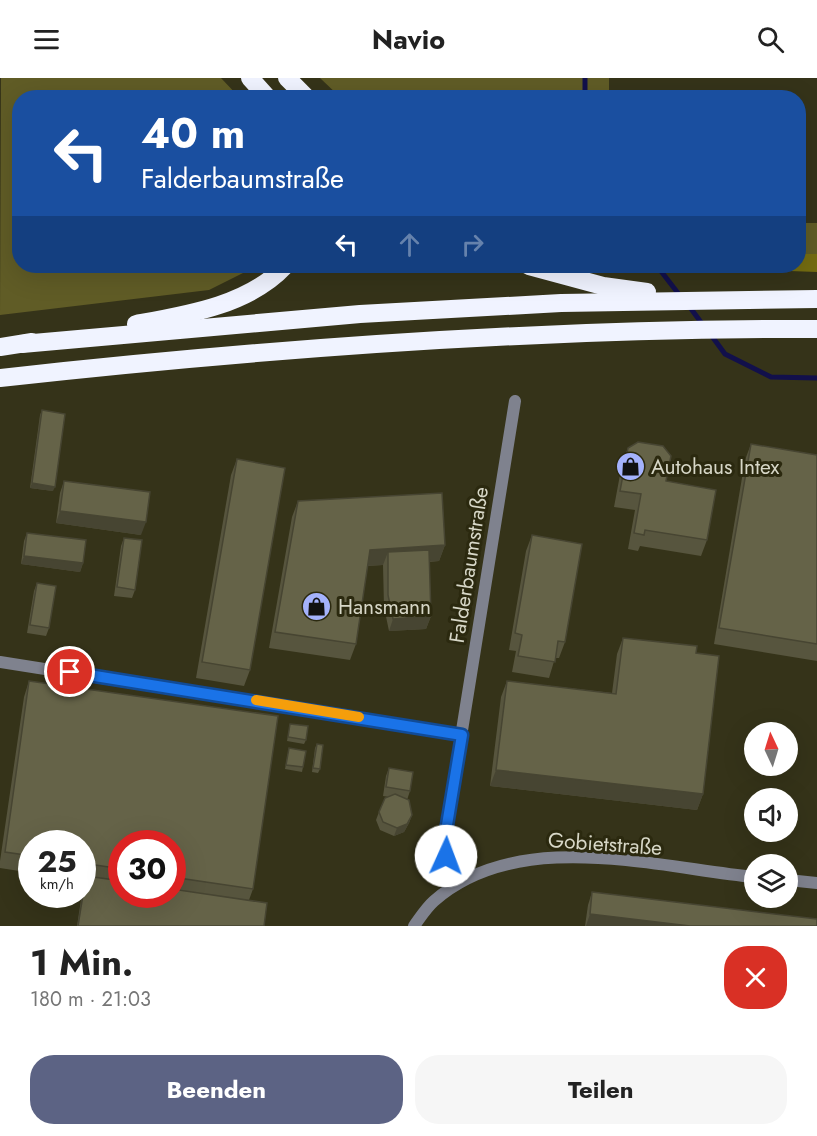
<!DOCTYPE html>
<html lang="de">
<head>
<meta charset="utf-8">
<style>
	body { margin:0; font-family:Jost,sans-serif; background:#f6f6f6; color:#222; height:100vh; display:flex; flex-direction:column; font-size:22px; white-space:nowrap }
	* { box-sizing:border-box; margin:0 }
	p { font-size:20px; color:#767676 }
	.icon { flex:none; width:33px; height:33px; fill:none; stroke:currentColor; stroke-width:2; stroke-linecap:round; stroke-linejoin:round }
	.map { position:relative; height:848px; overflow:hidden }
	.panel { display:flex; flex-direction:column; background:#fff; flex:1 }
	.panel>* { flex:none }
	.hud { position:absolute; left:12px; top:12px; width:794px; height:183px; border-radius:24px; box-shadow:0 6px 24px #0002; background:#1a4fa0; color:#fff; overflow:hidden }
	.needle { width:39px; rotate:356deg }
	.controls { position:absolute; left:744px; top:644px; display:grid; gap:12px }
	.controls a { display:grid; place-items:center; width:54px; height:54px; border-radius:50%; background:#fff; box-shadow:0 6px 24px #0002; font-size:30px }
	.speed { position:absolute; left:18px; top:752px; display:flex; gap:12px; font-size:30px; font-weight:700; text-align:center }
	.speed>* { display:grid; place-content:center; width:78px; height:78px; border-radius:50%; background:#fff; box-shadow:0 6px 24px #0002; line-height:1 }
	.speed small { font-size:15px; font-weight:400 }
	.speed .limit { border:9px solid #d22; background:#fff; color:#111 }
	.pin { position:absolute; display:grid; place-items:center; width:51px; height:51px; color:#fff; margin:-26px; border:3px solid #fff; border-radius:50%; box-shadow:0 2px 6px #0007 }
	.me { position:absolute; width:66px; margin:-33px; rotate:2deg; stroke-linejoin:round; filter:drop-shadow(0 0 4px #0008) }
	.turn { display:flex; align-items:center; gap:21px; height:126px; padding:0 30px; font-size:27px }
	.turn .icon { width:78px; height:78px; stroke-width:2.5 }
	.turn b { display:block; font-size:42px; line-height:51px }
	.lanes { display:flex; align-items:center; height:57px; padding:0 30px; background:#0003; justify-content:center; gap:30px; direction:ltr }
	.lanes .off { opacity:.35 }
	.round { display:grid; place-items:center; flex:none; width:63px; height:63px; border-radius:24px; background:#f6f6f6 }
	.overview { display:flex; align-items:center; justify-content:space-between; height:102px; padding:0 30px }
	h1 { font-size:36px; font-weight:700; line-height:45px }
	.primary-button { display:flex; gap:12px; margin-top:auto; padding:12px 30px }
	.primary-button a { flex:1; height:69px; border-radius:24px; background:#5c6384; color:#fff; font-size:24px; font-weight:700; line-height:69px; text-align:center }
	.primary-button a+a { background:#f6f6f6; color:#222 }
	header { display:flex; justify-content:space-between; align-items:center; height:78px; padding:0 30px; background:#fff; font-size:27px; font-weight:700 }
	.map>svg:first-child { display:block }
</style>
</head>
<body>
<header><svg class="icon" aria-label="menu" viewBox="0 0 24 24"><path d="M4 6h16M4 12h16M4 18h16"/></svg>Navio<svg class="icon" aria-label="search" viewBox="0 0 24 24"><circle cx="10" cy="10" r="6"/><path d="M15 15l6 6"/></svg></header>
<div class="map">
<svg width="817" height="848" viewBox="0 0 817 848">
	<rect width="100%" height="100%" fill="#353319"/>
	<g fill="#605c26">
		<polygon points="1,0 221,0 239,19 20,20 20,188 257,188 209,212 0,237"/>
		<polygon points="320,0 609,0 609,19 340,19"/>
		<rect x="798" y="145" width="19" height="31"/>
	</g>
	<polygon fill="#746c11" points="798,176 817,176 817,194 674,189 798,188"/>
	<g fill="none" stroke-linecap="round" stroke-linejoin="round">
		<g stroke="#12104b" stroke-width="5">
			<polyline points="585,0 585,20"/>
			<polyline points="657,188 681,219"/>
			<polyline points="689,228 703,247"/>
			<polyline points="711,257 725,276 771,299 817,300"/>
		</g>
		<g stroke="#7f828e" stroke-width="12">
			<polyline points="0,584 462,657"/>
			<polyline points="788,802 817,805"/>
			<polyline points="456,806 446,778 445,758 515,323"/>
			<path d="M 414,848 C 420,840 426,830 434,823 C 518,749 655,789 754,799"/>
		</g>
		<g stroke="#f0f3ff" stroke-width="18">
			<polyline points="250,0 268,20"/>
			<polyline points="287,0 307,20"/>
			<polyline points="529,188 603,208 647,214"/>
			<path d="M 136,246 C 186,237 249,227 285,188"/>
			<polyline points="22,266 360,236 561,225 817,221"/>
			<polyline points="0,269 32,264"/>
			<path d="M 0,300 C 271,270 544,250 817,251"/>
		</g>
	</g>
	<g fill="#57553e" fill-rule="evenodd">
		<polygon points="42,332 53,413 30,410 40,337"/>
		<polygon points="751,366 817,377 817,583 714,566 745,382"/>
		<polygon points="628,370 666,403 707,462 701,478 640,468 638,473 628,471 635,432 614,429 622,386"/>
		<polygon points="237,381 250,592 244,608 196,600 231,397"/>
		<polygon points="64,403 141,457 56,445 60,415"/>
		<polygon points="298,423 445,467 439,483 429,484 431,538 426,551 389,553 384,529 383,487 367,488 356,566 350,582 269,570 292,439"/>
		<polygon points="27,455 83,485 80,494 21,486 24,463"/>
		<polygon points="532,457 565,564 559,580 555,580 549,600 512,594 516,573 509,572 526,473"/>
		<polygon points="124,460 135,512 132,520 114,518 121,468"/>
		<polygon points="37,505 49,550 46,558 27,555 34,513"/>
		<polygon points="623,560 696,575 703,716 697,732 490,708 501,619 507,603 612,615 617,576"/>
		<path d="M 29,603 L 253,811 L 249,822 L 264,848 L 77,848 L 84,802 L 82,802 L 82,765 L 32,765 L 32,795 L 0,790 L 0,783 L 24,619 ZM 122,765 L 172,765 L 172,816 L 122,816 Z"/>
		<polygon points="290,646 306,662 304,666 287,663"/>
		<polygon points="317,666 320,691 318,695 312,694 315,670"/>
		<polygon points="289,670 303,689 302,694 285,691"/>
		<polygon points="389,690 410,713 407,722 412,737 409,745 404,754 394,758 380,752 376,742 379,734 389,719 383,718 386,698"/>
		<polygon points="592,814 817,848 585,848 588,827"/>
	</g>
	<g fill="#474532">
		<polygon points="32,405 55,409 53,413 30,410"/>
		<polygon points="60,433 146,444 141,457 56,445"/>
		<polygon points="445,467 439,483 388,486 388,474 383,487 364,488 370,472"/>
		<polygon points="24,478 83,485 80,494 21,486"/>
		<polygon points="431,538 426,551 389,553 393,541"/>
		<polygon points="496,692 703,716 697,732 490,708"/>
		<polygon points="412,737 409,745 404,754 394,758 397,750"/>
		<polygon points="590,836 690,848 586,848"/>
	</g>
	<g fill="#656348" stroke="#474532" stroke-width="1.5">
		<polygon points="42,332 65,336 55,409 32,405"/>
		<polygon points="638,364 663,368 671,378 666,403 716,412 707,462 645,452 644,457 634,455 641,416 620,413 628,370"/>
		<polygon points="751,366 817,377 817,566 719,550"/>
		<polygon points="237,381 285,390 250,592 202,584"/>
		<polygon points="64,403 150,414 146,444 60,433"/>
		<polygon points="442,415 445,467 370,472 356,566 275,554 298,423"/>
		<polygon points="27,455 86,462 83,485 24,478"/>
		<polygon points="532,457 582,466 565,564 558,563 555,584 518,578 522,557 515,555"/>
		<polygon points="124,460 142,462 135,512 117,509"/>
		<polygon points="429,472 431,538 393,541 388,517 388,474"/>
		<polygon points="37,505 56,508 49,550 30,547"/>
		<polygon points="623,560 697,568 696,575 719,578 703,716 496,692 507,603 616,616"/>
		<polygon points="29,603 278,638 253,811 172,799 172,765 122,765 122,791 82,785 82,765 32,765 32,778 5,774"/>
		<polygon points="290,646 308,648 306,662 288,659"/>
		<polygon points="317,666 323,667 320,691 313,690"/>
		<polygon points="289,670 306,673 303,689 286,687"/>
		<polygon points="389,690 413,694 410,713 386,709"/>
		<polygon points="395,716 409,722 412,737 407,746 397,750 383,744 379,734 385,720"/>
		<polygon points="86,798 122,803 122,816 172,816 172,811 267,825 264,848 78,848"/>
		<polygon points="592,814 817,841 817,848 690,848 590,836"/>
	</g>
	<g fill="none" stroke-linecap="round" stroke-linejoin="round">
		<defs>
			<polyline id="route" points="70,594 462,657 445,759 446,778"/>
		</defs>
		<use href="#route" stroke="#114b97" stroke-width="15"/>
		<use href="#route" stroke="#1a73e8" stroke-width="10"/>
		<polyline stroke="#f59e0b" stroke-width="10" points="256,622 359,639"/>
	</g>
	<defs>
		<symbol id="shop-disc" viewBox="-11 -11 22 22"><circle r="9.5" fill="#a4b2fc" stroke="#2b290f"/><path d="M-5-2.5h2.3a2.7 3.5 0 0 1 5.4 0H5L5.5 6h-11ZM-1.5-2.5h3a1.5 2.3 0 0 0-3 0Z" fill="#111"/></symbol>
	</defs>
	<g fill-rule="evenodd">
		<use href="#shop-disc" x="614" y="372" width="33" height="33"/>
		<use href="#shop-disc" x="300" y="512" width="33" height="33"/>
	</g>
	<g text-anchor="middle" stroke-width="6" stroke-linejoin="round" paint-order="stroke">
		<g font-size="21" fill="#d7d7c7" stroke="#2b290f" text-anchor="start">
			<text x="651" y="396">Autohaus Intex</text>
			<text x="338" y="536">Hansmann</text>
		</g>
		<g font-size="21" fill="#d7d7c7" stroke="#2b290f">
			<text transform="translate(469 487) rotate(-81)" y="7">Falderbaumstraße</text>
			<text transform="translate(605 766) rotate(4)" y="7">Gobietstraße</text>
		</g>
	</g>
</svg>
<div class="controls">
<a><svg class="needle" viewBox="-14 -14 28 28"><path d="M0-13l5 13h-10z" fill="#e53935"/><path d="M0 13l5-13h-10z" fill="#767676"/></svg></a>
<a><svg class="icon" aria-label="sound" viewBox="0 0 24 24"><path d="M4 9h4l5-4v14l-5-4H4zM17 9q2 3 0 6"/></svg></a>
<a><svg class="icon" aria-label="layers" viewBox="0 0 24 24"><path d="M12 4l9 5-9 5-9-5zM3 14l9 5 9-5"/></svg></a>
</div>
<div class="speed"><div>25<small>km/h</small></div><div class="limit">30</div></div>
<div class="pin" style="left:70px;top:594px;background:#d93025"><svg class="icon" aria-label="arrive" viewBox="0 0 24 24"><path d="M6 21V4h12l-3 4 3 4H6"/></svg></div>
<svg class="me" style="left:446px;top:778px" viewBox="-20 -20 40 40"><circle r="19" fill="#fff"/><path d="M0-13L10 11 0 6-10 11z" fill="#1a73e8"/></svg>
<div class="hud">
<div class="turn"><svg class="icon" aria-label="left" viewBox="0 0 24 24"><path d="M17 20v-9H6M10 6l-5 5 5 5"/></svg><div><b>40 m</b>Falderbaumstraße</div></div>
<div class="lanes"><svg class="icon" aria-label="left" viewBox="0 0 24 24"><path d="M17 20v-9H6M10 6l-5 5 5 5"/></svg><svg class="icon off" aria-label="ahead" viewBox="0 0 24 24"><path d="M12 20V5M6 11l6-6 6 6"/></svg><svg class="icon off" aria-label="right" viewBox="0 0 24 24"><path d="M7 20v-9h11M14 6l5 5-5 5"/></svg></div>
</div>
</div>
<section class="panel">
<div class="overview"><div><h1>1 Min.</h1><p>180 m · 21:03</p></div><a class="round" style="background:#d93025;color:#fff"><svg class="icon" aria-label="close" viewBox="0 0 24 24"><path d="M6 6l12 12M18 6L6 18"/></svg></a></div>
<div class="primary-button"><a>Beenden</a><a>Teilen</a></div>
</section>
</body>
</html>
